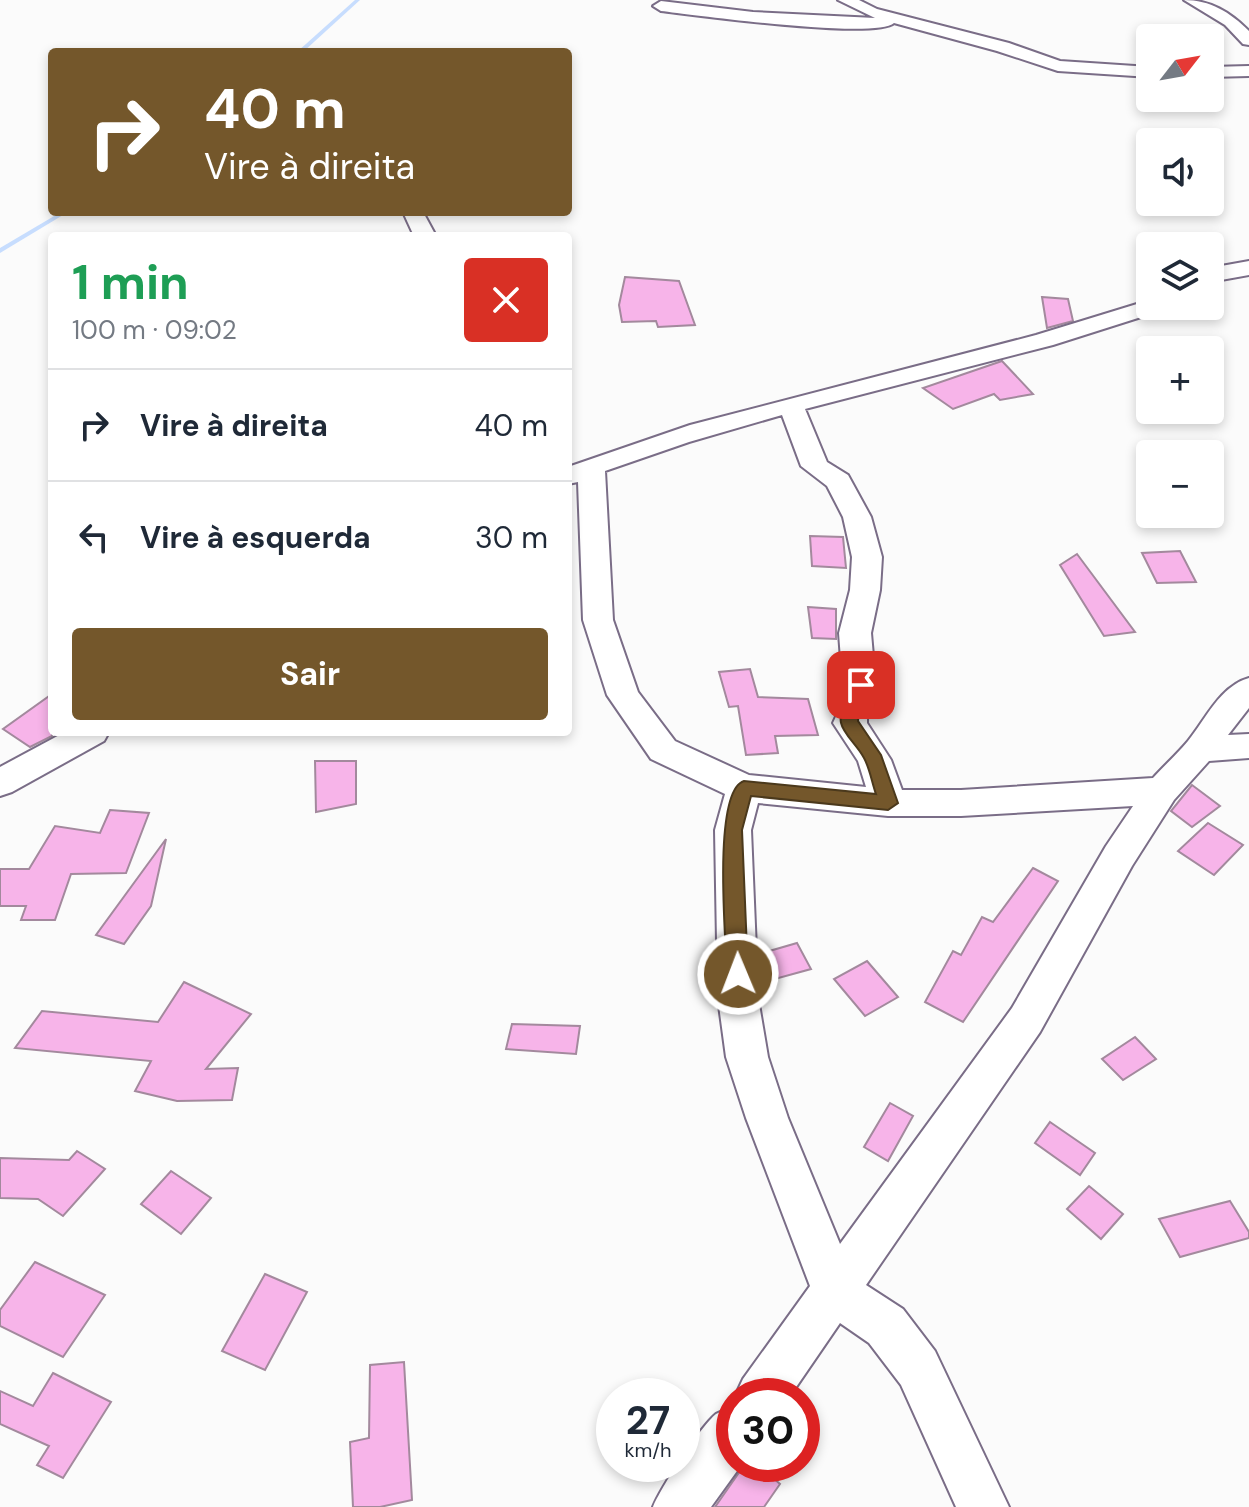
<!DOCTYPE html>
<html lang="pt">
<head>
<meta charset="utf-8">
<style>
	body { margin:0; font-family:"DM Sans",sans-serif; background:#f6f6f7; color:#1f2937; height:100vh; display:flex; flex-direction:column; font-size:30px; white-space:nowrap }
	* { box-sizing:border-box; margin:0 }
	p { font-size:26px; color:#747a83 }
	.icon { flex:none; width:44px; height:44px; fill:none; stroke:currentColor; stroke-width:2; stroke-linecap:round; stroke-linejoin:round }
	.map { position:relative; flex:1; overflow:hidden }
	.side { position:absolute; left:48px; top:232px; width:524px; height:504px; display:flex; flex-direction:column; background:#fff; border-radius:8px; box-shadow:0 4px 12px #0003 }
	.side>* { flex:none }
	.banner { position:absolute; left:48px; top:48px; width:524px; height:168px; border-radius:8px; box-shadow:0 4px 12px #0003; background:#74572b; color:#fff; overflow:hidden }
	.needle { width:52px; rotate:59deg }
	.buttons { position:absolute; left:1136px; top:24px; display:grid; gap:16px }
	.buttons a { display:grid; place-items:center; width:88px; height:88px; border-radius:8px; background:#fff; box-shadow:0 4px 12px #0003; font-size:40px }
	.speed { position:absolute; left:596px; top:1378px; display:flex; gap:16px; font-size:40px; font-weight:700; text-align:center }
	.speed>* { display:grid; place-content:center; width:104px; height:104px; border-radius:50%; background:#fff; box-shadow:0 4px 12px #0003; line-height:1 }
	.speed small { font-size:20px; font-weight:400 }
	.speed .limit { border:12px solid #d22; background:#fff; color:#111 }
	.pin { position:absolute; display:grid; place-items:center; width:68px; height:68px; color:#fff; margin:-34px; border-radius:16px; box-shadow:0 4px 12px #0006 }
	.me { position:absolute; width:88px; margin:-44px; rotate:359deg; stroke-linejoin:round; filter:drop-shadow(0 0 6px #0008) }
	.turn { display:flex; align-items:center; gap:28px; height:168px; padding:0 24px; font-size:36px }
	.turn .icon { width:104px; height:104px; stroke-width:2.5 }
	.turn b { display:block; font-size:56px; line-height:68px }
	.round { display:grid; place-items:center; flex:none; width:84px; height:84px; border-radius:8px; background:#f6f6f7 }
	.overview { display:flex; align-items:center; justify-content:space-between; height:136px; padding:0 24px }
	h1 { font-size:48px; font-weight:700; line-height:60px; color:#1e9e55 }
	.primary-button { display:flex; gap:16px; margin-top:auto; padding:16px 24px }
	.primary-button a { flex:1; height:92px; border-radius:8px; background:#74572b; color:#fff; font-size:32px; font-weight:700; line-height:92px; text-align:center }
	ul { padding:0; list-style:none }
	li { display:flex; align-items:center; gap:24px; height:112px; padding:0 24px; border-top:2px solid #e0e1e3 }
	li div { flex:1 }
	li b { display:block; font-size:30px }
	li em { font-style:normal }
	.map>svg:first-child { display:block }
</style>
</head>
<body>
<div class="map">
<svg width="1249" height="1507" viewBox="0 0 1249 1507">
	<rect width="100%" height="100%" fill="#fbfbfb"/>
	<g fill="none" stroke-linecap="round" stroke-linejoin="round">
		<g fill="#c7ddfe" fill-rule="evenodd">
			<polygon points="355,0 360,0 303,52 297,52"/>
			<polygon points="61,212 68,212 0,253 0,248"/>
		</g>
	</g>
	<g fill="#f7b4e9" stroke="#a3899d" stroke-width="2">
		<polygon points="625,277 679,281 695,325 658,327 656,321 622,322 619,305"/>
		<polygon points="1042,297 1068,299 1073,321 1047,328"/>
		<polygon points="1002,361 1033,394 1000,400 994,394 953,409 923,388"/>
		<polygon points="810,536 843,537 846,568 812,566"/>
		<polygon points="1180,551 1196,582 1157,583 1142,553"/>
		<polygon points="1077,554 1135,632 1104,636 1060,565"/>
		<polygon points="808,607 836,609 836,639 812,638"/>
		<polygon points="750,669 758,697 808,699 818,735 775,736 778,753 746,755 738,706 729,707 719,672"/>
		<polygon points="52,694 52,736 30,747 3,729"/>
		<polygon points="315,761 356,761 356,804 316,812"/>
		<polygon points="1192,785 1220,806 1192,827 1171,811"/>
		<polygon points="110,810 149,813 126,873 71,874 55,920 21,920 26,906 0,906 0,869 29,869 55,826 100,833"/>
		<polygon points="1208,823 1243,845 1214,875 1178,851"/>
		<polygon points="166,839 151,906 124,944 96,935"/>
		<polygon points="1033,868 1058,881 963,1022 925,1002 953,951 961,955 982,917 993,922"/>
		<polygon points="797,943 811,969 760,983 759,954"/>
		<polygon points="867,961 898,997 865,1016 834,979"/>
		<polygon points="184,982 251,1014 206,1069 238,1068 232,1100 177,1101 135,1091 151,1061 15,1048 42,1011 158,1022"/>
		<polygon points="512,1024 580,1026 576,1054 506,1049"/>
		<polygon points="1135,1037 1156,1059 1123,1080 1102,1059"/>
		<polygon points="890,1103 913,1116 888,1161 864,1147"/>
		<polygon points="1050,1122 1095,1153 1080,1175 1035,1143"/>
		<polygon points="77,1151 105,1169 63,1216 38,1199 0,1198 0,1158 69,1160"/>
		<polygon points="171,1171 211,1198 181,1234 141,1204"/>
		<polygon points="1089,1186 1123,1214 1101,1239 1067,1209"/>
		<polygon points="1230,1201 1249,1232 1249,1238 1180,1257 1159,1219"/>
		<polygon points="35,1262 105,1295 63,1357 0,1326 0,1310"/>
		<polygon points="265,1274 307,1292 265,1370 222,1351"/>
		<polygon points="404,1362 412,1500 380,1507 353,1507 350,1442 369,1438 370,1365"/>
		<polygon points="53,1373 111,1402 63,1478 37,1465 49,1446 0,1424 0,1391 33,1406"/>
		<polygon points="745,1464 757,1464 780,1484 764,1507 715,1507"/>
	</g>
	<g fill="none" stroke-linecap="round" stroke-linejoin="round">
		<defs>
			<g id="street">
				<path d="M 838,0 L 859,0 L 877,9 L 1009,43 L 1060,61 L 1150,67 L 1150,77 L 1058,71 L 997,51 L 894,23 C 875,40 695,15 661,11 L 653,6 L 661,1 L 753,12 L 875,18 Z"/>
				<path d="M 1184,0 C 1210,0 1230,12 1249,31 L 1249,45 L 1243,44 L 1225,25 Z"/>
				<polygon points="1249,66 1249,76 1210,77 1210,67"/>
				<polygon points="403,212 423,212 436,236 414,236"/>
				<polygon points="1249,261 1249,275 1210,282 1210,268"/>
				<path d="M 1150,300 L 1150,306 L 1164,306 L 1160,311 L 1053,345 L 805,409 L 827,462 L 848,475 L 871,517 L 882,557 L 880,590 L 871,633 L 877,702 L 867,716 L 867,723 L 891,760 L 902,790 L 961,790 L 1153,778 C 1164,766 1177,754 1188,741 C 1206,719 1220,686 1249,678 L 1249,708 L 1228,735 L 1249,734 L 1249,758 L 1209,761 L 1174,800 L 1132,866 L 1040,1032 L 866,1285 L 903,1309 L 935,1351 L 1009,1507 L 956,1507 L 901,1385 L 869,1343 L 840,1323 L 790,1396 L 735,1396 L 743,1379 L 810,1286 L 746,1118 L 726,1057 L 718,998 L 715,830 L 725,794 L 651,759 L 607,695 L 583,620 L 578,482 L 568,484 L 568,467 L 690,425 L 1036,335 ZM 782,415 L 801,466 L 827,486 L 843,517 L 852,557 L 850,590 L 839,633 L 844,699 L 833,723 L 858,761 L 866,787 L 749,775 L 675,741 L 638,692 L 613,620 L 605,471 L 689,442 ZM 758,803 L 888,816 L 961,816 L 1133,806 L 1106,846 L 1012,1008 L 840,1244 L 788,1118 L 768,1057 L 758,998 L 751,830 Z"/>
				<polygon points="65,732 109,732 104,741 12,792 0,796 0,767"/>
				<path d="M 734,1407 L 734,1464 L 742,1464 L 711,1507 L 653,1507 C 660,1489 701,1426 716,1414 C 721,1411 729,1409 734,1407 Z"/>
			</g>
		</defs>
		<use href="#street" stroke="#7a6d87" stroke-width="4"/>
		<use href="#street" fill="#fff" fill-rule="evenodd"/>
	</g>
	<path fill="#74572b" stroke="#4b391c" stroke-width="2" d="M 861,679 L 869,685 L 870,702 L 859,713 L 858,721 L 881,755 L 898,803 L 888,810 L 751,796 L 742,830 L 748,974 L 745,980 L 738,982 L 730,980 L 727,974 C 726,942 712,791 744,781 L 876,794 C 872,783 870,769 864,758 C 853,737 825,723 852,700 L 852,685 Z"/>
</svg>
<div class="buttons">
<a><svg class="needle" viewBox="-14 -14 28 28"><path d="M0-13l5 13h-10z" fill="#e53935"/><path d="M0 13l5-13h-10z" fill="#747a83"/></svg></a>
<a><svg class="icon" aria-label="sound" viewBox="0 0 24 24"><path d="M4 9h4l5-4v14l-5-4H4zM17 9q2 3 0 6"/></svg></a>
<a><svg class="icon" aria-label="layers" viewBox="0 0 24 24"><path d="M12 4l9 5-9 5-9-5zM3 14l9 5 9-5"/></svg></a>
<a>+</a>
<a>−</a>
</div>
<div class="speed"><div>27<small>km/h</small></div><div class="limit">30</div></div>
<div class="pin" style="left:861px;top:685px;background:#d93025"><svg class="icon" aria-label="arrive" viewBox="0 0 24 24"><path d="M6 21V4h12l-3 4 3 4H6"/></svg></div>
<svg class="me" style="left:738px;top:974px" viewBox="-20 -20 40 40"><circle r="17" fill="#74572b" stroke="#fff" stroke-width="3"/><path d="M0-11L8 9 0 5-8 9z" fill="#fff"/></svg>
<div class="banner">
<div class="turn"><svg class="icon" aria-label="right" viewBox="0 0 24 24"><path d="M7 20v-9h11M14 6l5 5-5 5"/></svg><div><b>40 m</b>Vire à direita</div></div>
</div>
<section class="side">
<div class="overview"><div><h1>1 min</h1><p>100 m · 09:02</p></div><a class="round" style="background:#d93025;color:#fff"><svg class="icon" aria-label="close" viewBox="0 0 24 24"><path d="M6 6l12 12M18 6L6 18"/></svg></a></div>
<ul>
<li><svg class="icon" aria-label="right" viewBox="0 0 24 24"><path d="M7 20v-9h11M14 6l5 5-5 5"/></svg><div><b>Vire à direita</b></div><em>40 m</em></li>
<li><svg class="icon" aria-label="left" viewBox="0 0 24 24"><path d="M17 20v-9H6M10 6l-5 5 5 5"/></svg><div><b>Vire à esquerda</b></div><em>30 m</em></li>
</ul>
<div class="primary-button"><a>Sair</a></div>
</section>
</div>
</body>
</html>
